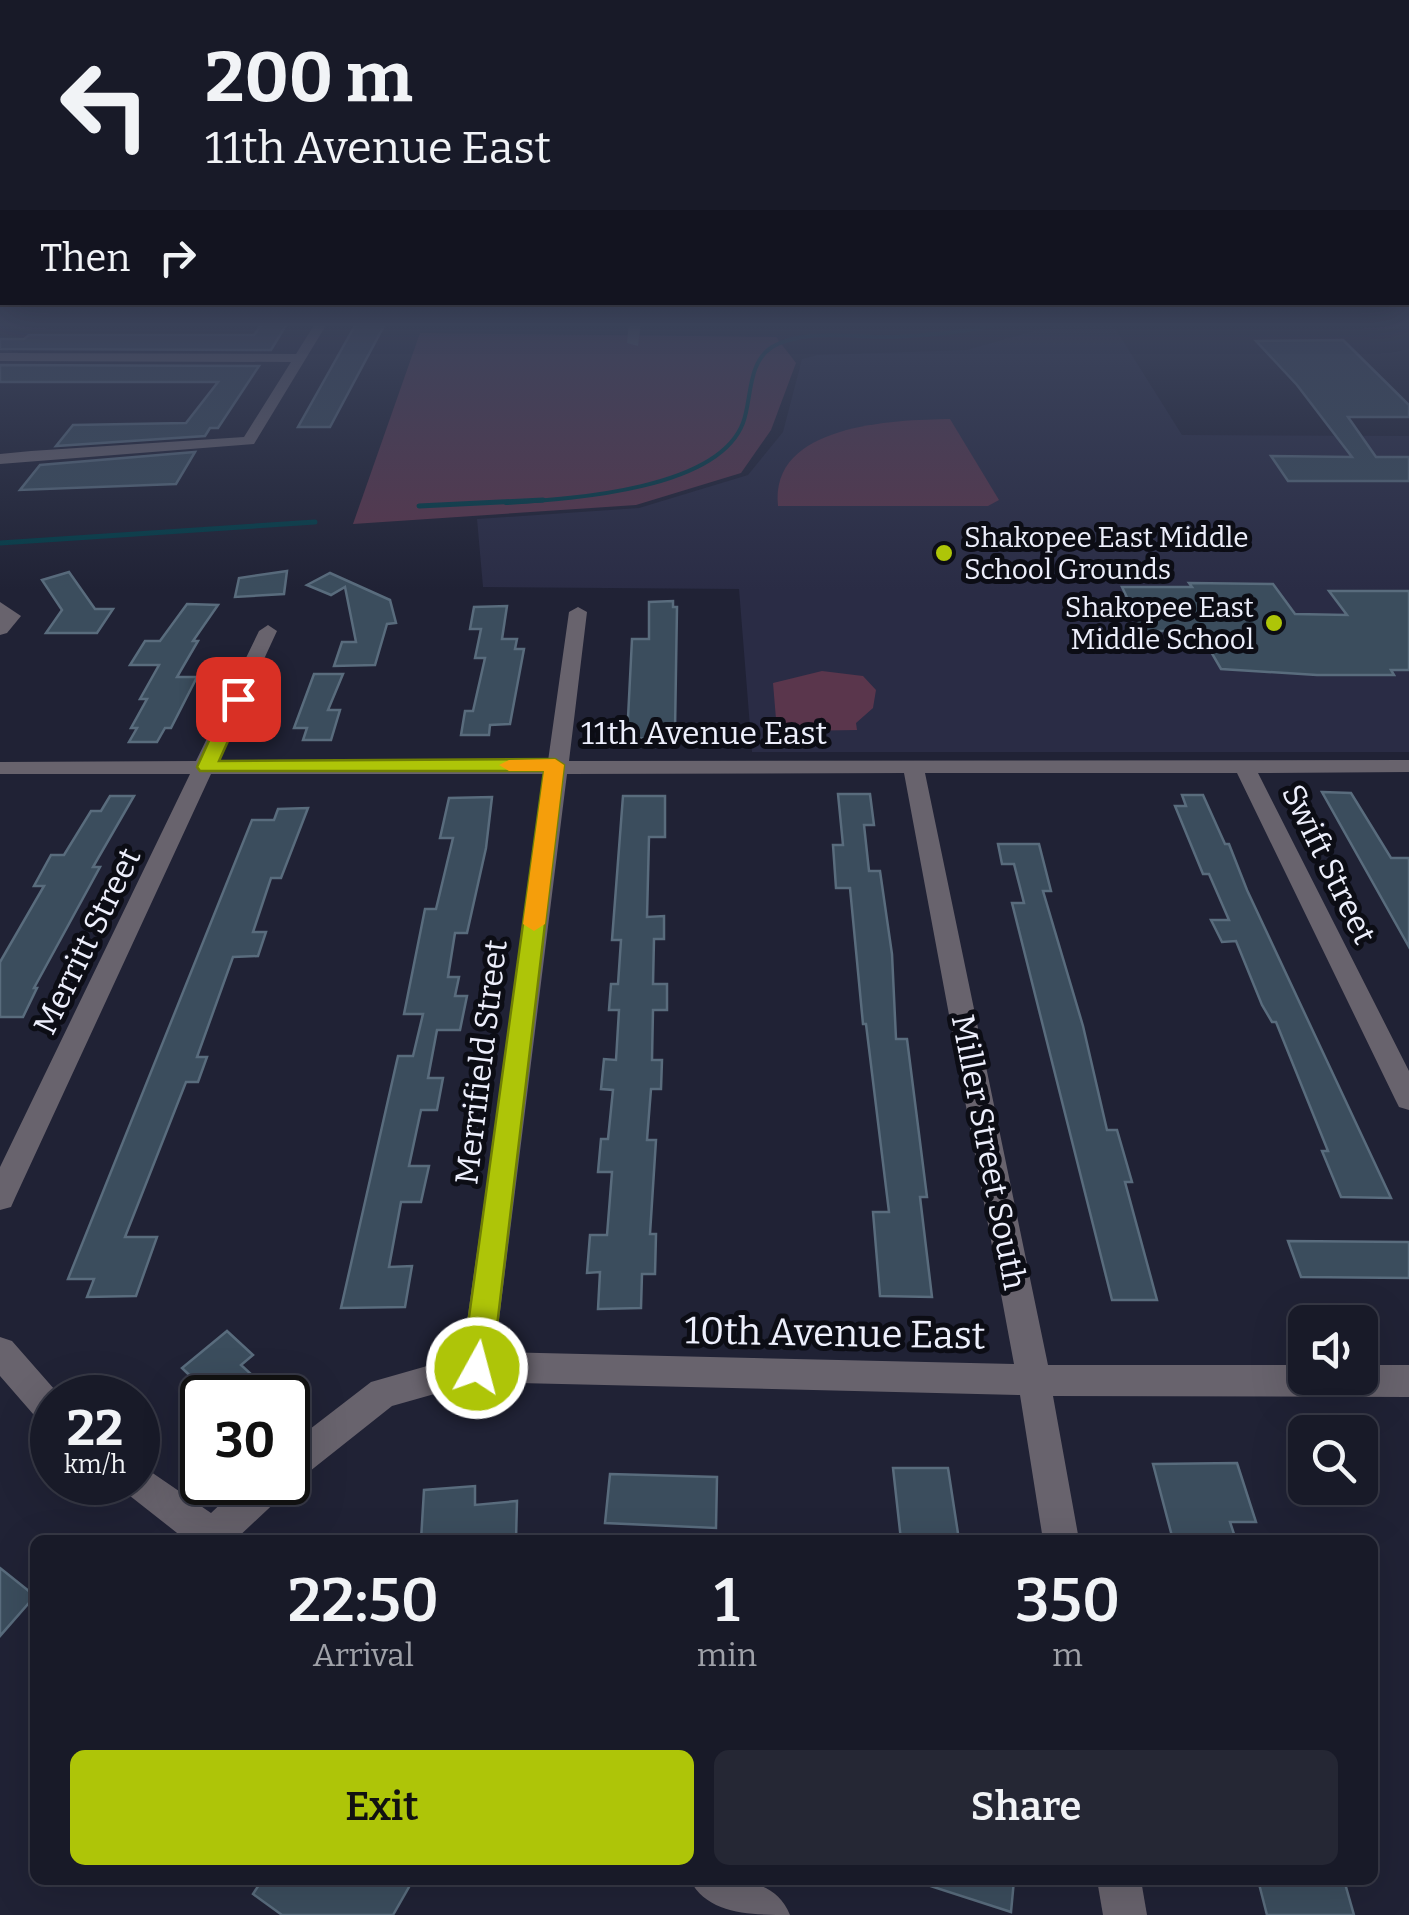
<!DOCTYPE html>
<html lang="en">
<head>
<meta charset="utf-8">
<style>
	body { margin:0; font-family:Bitter,serif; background:#252734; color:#f1f3f6; height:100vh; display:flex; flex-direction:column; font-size:38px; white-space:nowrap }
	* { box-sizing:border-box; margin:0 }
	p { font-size:32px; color:#9fa1a8 }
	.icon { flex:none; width:55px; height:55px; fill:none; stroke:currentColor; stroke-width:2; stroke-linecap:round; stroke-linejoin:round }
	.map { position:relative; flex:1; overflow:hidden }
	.sheet { position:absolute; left:30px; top:1535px; width:1348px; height:350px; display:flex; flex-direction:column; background:#181a28; border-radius:15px; box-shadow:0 10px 40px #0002,0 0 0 2px #363845 }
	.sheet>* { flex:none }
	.hud { position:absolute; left:0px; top:0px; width:1410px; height:305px; box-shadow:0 10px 40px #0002,0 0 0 2px #363845; background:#181a28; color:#f1f3f6; overflow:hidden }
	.tools { position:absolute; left:1288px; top:1305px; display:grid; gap:20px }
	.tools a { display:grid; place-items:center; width:90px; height:90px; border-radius:15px; background:#181a28; box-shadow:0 10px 40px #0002,0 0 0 2px #363845; font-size:50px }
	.speed { position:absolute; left:30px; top:1375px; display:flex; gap:20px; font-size:50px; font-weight:700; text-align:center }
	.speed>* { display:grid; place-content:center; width:130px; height:130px; border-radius:50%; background:#181a28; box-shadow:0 10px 40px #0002,0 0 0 2px #363845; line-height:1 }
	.speed small { font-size:25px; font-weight:400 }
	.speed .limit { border:5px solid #111; border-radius:15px; background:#fff; color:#111 }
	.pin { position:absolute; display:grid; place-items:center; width:85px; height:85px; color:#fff; margin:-42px; border-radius:20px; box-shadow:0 5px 15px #0006 }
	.me { position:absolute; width:110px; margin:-55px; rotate:7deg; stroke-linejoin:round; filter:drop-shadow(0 0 8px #0008) }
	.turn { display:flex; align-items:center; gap:35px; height:210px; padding:0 40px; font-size:45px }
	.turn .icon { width:130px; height:130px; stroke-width:2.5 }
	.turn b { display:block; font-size:70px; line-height:85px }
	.then { display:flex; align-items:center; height:95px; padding:0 40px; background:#0003; gap:20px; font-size:38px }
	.eta { display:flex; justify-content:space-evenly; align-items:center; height:170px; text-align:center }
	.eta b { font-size:60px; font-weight:600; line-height:70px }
	.primary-button { display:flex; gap:20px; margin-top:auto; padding:20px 40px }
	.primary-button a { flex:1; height:115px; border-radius:15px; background:#aec508; color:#111; font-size:40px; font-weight:600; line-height:115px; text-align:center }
	.primary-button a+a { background:#252734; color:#f1f3f6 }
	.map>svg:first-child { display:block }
</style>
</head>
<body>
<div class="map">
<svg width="1409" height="1915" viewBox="0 0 1409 1915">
	<rect width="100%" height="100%" fill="#202235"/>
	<polygon fill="#2a2c45" points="1066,322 1111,322 1182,435 1409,436 1409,752 752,752 739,589 483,587 477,519 639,508 748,475 783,432 802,359 818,355 967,350"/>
	<g fill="#5a364c">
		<polygon points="420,333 776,337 796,363 771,430 741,473 636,505 353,524"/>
		<path d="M 950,419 L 999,500 L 988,506 L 778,506 C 769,424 893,420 950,419 Z"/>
		<polygon points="822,671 863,676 876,690 873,708 856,723 857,730 794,731 776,719 773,683"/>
	</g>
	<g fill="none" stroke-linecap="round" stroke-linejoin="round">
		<path stroke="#033d48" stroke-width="4" d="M 506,503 C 567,499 717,491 743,423 C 752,399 747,363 772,347 C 805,328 856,338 893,337 C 931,335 969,332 1006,322"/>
		<g stroke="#033d48" stroke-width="5">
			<polyline points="419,506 543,500"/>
			<polyline points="0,543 315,522"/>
		</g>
	</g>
	<g fill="#3b4d5d" stroke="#596c7d" stroke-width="2.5">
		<polygon points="263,322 288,322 271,350 0,349 0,339 24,339 29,335 254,335"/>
		<polygon points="357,322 386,322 330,427 298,427"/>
		<polygon points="1343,340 1409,405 1409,417 1348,417 1376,457 1409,457 1409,481 1288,481 1271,456 1352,457 1297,385 1256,341"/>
		<polygon points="0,365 259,366 218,428 210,428 205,436 56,446 73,425 186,423 218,382 0,382"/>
		<polygon points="195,452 176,484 20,490 40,465"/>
		<polygon points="287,571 284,594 235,597 239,578"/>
		<polygon points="69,572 95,609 113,609 97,633 46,633 62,610 42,580"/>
		<polygon points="330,573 390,600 396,623 387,624 375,665 334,666 342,642 356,642 345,587 331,595 307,585"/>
		<polygon points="1189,583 1273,584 1295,614 1347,615 1329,591 1409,591 1409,670 1391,670 1394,675 1317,675 1221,669 1199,631 1143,631 1122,587 1192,587"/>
		<polygon points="673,601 673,607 677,607 675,731 661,731 660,739 627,738 632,639 649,639 649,602"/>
		<polygon points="187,604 218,605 193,641 198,641 177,677 197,677 171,728 165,728 157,742 129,742 137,728 131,728 147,699 140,699 159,665 130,665 145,641 160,641"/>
		<polygon points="507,606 502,639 517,639 515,649 524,649 510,724 490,725 489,735 461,735 465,711 473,711 485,658 475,658 481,629 470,629 474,607"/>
		<polygon points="314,674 343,674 328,710 340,710 331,740 303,740 307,728 294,728"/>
		<polygon points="1322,792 1351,793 1391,858 1409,858 1409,947"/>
		<polygon points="838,794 870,794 874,825 864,825 869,871 880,871 892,954 896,1039 907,1039 927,1197 920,1197 932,1297 880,1296 873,1212 889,1212 866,1024 863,1024 850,888 836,888 833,845 843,845"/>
		<polygon points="1182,795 1203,795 1225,844 1229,844 1247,890 1391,1198 1341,1197 1322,1151 1328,1151 1276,1022 1272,1022 1262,1005 1236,941 1222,942 1211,920 1229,920 1209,874 1203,874 1175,806 1186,806"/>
		<polygon points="110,796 134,796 93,867 100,867 34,988 37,988 23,1017 0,1017 0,962 44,886 34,886 51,855 64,855 91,811 101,811"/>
		<polygon points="623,796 665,796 665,837 649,837 647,917 664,916 664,939 654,939 653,984 667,984 667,1010 653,1010 652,1060 662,1060 661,1089 651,1089 647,1140 656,1140 650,1234 656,1234 655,1274 642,1274 641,1308 598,1309 600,1272 587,1273 590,1235 607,1235 612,1172 598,1172 601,1139 608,1139 613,1090 601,1089 604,1059 616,1060 619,1010 609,1010 611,984 618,984 621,940 612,940"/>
		<polygon points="492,797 486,848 467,933 455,933 448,977 459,977 455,996 467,996 460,1030 437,1030 428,1078 443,1078 437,1110 421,1110 409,1166 429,1166 421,1202 401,1202 389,1267 412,1266 405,1307 341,1308 398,1056 413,1056 423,1014 404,1014 425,909 436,909 453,838 440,838 449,798"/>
		<polygon points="308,808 281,878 271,878 253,932 266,932 258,956 233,957 197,1057 207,1057 198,1082 186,1082 125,1237 157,1237 136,1296 87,1297 94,1279 68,1279 252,820 274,820 278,809"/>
		<polygon points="998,844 1039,844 1051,891 1043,891 1083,1026 1107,1130 1117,1130 1132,1182 1125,1182 1157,1300 1112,1300 1012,903 1024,903 1014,864 1002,864"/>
		<polygon points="1288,1241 1409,1242 1409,1278 1301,1277"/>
		<polygon points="227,1331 253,1355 241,1365 262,1384 247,1398 213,1398 182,1368"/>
		<polygon points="1237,1463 1256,1522 1230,1522 1236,1540 1173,1540 1153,1464"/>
		<polygon points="893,1468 948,1468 959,1540 901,1540"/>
		<polygon points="610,1474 717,1477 716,1528 605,1523"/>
		<polygon points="475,1486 475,1505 517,1501 516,1540 421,1540 424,1490"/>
		<polygon points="0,1568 35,1596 0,1636"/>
		<polygon points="262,1880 413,1880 393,1915 282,1915 253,1894"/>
		<polygon points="925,1880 1014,1880 1011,1912 924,1884"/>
		<polygon points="1258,1880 1344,1880 1354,1915 1267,1915"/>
	</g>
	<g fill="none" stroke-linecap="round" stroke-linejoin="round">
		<g fill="#68636d" fill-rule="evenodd">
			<polygon points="316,322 328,322 254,444 0,464 0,454 31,451 244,437 291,362 0,361 0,353 296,354"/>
			<polygon points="629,322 641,322 638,346 627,343"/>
			<polygon points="0,602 21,616 7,633 0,635"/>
			<path d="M 578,607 L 587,612 L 569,761 L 1409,760 L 1409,772 L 1258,773 L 1409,1071 L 1409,1110 L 1399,1107 L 1395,1099 L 1237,773 L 925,773 L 1048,1365 L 1305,1365 L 1305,1378 L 1360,1378 L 1360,1365 L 1409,1365 L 1409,1397 L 1053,1396 L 1079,1540 L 1043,1540 L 1020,1395 L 477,1382 L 392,1406 L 300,1479 L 288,1484 L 284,1494 L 235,1540 L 186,1540 L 125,1492 L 121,1482 L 138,1482 L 138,1463 L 211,1513 L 244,1482 L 288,1482 L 288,1446 L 371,1382 L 462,1356 L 546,774 L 211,774 L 15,1198 L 11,1207 L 0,1210 L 0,1167 L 190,774 L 0,774 L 0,762 L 196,761 L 259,631 L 268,625 L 277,631 L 217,761 L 548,761 L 569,612 ZM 904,773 L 1014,1364 L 495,1352 L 567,774 Z"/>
			<polygon points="0,1337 12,1341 62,1398 52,1398 52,1427 40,1422 0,1376"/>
			<path d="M 690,1880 C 728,1880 773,1874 790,1915 C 752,1915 708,1915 690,1880 Z"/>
			<polygon points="1097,1880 1141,1880 1147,1915 1103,1915"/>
		</g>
	</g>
	<linearGradient id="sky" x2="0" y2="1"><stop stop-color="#12131d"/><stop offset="0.55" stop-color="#3c445c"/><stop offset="1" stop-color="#3c445c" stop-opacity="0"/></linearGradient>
	<rect width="1409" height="590" fill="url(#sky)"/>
	<polygon fill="#aec508" stroke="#718005" stroke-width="2.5" points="238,694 247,699 219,761 555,759 564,765 492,1368 488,1377 477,1381 466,1377 462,1368 544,771 200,771 197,767 228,699"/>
	<polygon fill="#f59e0b" points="555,759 564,765 545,924 534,931 523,924 544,771 509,771 499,765 509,760"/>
	<g fill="#aec508" stroke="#0c0d15" stroke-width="4">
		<circle cx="944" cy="553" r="10"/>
		<circle cx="1274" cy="623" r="10"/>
	</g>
	<g text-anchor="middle" stroke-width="10" stroke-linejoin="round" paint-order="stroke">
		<g font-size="28" fill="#edeffc" stroke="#0c0d15" text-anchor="start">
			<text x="964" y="547">Shakopee East Middle<tspan x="964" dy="32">School Grounds</tspan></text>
			<text x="1254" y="617" text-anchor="end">Shakopee East<tspan x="1254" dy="32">Middle School</tspan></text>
		</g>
		<g font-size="32" fill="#edeffc" stroke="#0c0d15">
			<text x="704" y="744">11th Avenue East</text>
			<text transform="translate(1329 864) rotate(64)" y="11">Swift Street</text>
			<text transform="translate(87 941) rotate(-64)" y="11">Merritt Street</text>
			<text transform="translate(481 1062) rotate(-83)" y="11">Merrifield Street</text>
			<text transform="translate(989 1152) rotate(79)" y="11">Miller Street South</text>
		</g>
		<g font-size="38" fill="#edeffc" stroke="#0c0d15">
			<text transform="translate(835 1333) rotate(1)" y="13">10th Avenue East</text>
		</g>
	</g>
</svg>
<div class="tools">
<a><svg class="icon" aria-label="sound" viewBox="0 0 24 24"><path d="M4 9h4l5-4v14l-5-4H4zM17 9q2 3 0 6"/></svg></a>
<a><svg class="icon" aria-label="search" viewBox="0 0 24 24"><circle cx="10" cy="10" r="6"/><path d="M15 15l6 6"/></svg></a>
</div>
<div class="speed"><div>22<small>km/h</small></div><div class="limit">30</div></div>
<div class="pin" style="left:238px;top:699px;background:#d93025"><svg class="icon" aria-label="arrive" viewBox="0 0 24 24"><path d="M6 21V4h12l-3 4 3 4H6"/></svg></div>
<svg class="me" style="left:477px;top:1368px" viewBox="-20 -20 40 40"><circle r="17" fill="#aec508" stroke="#fff" stroke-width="3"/><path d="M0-11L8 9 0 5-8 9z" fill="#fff"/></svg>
<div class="hud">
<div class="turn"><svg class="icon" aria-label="left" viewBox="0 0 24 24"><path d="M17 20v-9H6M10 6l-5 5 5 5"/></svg><div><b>200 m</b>11th Avenue East</div></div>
<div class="then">Then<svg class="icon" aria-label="right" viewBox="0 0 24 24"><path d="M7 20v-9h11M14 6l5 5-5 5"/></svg></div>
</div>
<section class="sheet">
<div class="eta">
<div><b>22:50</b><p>Arrival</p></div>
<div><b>1</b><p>min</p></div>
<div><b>350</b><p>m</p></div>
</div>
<div class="primary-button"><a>Exit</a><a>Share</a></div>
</section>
</div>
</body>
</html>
